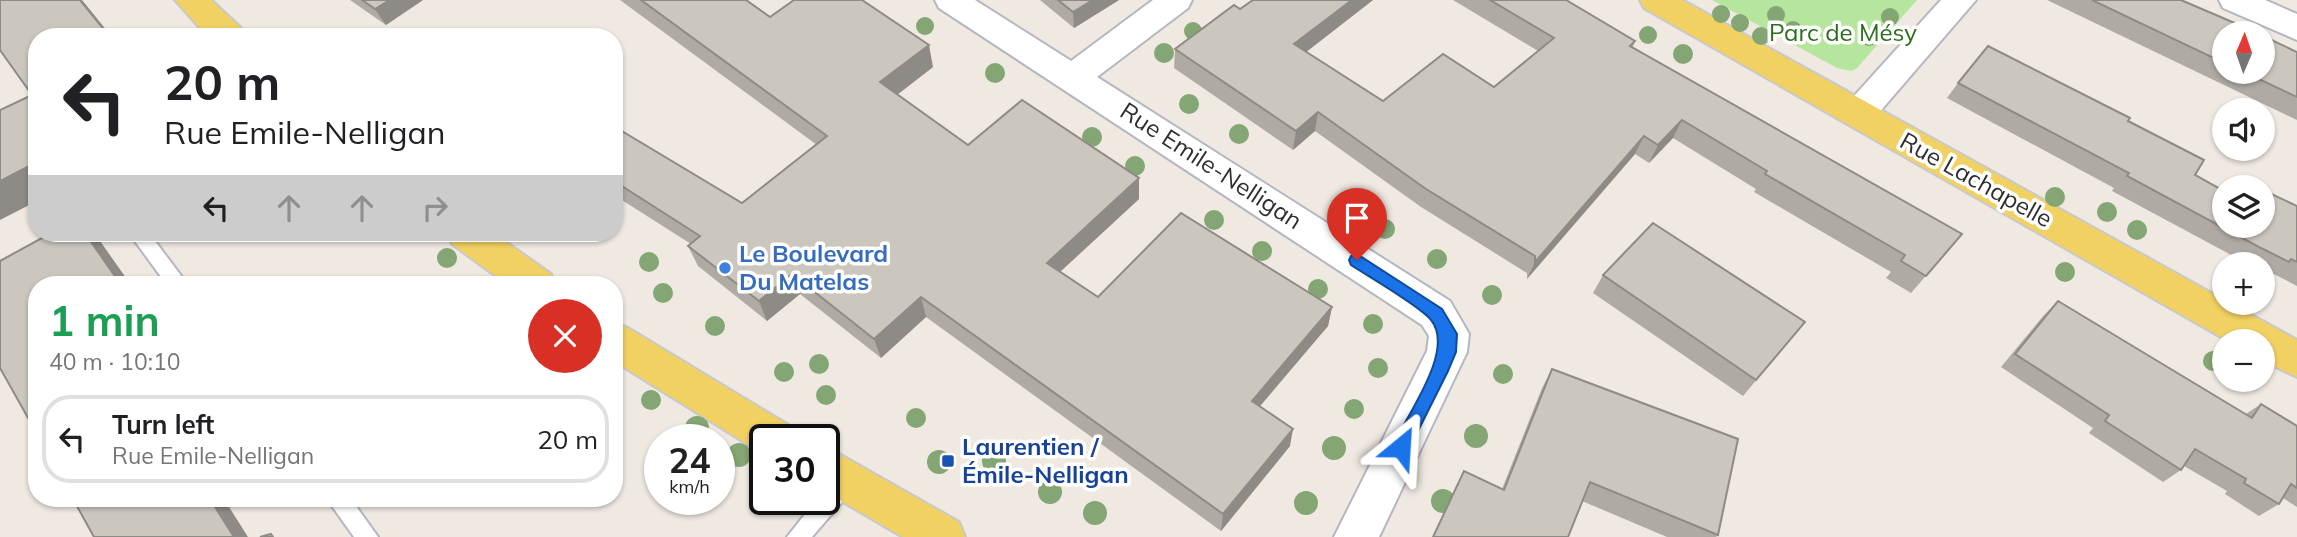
<!DOCTYPE html>
<html lang="en">
<head>
<meta charset="utf-8">
<style>
	body { margin:0; font-family:Mulish,sans-serif; background:#f6f6f6; color:#202124; height:100vh; display:flex; flex-direction:column; font-size:26px; white-space:nowrap }
	* { box-sizing:border-box; margin:0 }
	p { font-size:23px; color:#757577 }
	.icon { flex:none; width:38px; height:38px; fill:none; stroke:currentColor; stroke-width:2; stroke-linecap:round; stroke-linejoin:round }
	.map { position:relative; flex:1; overflow:hidden }
	.sheet { position:absolute; left:28px; top:276px; width:595px; height:231px; display:flex; flex-direction:column; background:#fff; border-radius:28px; box-shadow:0 2px 5px #0004 }
	.sheet>* { flex:none }
	.top-card { position:absolute; left:28px; top:28px; width:595px; height:214px; border-radius:28px; box-shadow:0 2px 5px #0004; background:#fff; color:#202124; overflow:hidden }
	.needle { width:46px; rotate:2deg }
	.tools { position:absolute; left:2212px; top:21px; display:grid; gap:14px }
	.tools a { display:grid; place-items:center; width:63px; height:63px; border-radius:50%; background:#fff; box-shadow:0 2px 5px #0004; font-size:35px }
	.speed { position:absolute; left:644px; top:424px; display:flex; gap:14px; font-size:35px; font-weight:700; text-align:center }
	.speed>* { display:grid; place-content:center; width:91px; height:91px; border-radius:50%; background:#fff; box-shadow:0 2px 5px #0004; line-height:1 }
	.speed small { font-size:18px; font-weight:400 }
	.speed .limit { border:4px solid #111; border-radius:10px; background:#fff; color:#111 }
	.pin { position:absolute; display:grid; place-items:center; width:60px; height:60px; color:#fff; margin:-72px -30px; border-radius:50% 50% 50% 0; rotate:-45deg; box-shadow:0 0 7px #0007 }
	.pin .icon { rotate:45deg }
	.me { position:absolute; width:77px; margin:-38px; rotate:27deg; stroke-linejoin:round; filter:drop-shadow(0 0 5px #0008) }
	.turn { display:flex; align-items:center; gap:24px; height:147px; padding:0 21px; font-size:32px }
	.turn .icon { width:91px; height:91px; stroke-width:2.5 }
	.turn b { display:block; font-size:49px; line-height:60px }
	.lanes { display:flex; align-items:center; height:66px; padding:0 21px; background:#0003; justify-content:center; gap:35px; direction:ltr }
	.lanes .off { opacity:.35 }
	.round { display:grid; place-items:center; flex:none; width:74px; height:74px; border-radius:37px; background:#f6f6f6 }
	.head { display:flex; align-items:center; justify-content:space-between; height:119px; padding:0 21px }
	h1 { font-size:42px; font-weight:700; line-height:52px; color:#1e9e55 }
	ul { padding:0; list-style:none }
	li { display:flex; align-items:center; gap:21px; height:88px; margin:0 14px 10px; padding:0 7px; border:4px solid #e0e0e0; border-radius:28px }
	li div { flex:1 }
	li b { display:block; font-size:26px }
	li em { font-style:normal }
	.map>svg:first-child { display:block }
</style>
</head>
<body>
<div class="map">
<svg width="2297" height="537" viewBox="0 0 2297 537">
	<rect width="100%" height="100%" fill="#efe9e1"/>
	<polygon fill="#b6e59e" points="1712,0 1917,0 1857,68 1851,71 1837,68"/>
	<g fill="none" stroke-linecap="round" stroke-linejoin="round">
		<defs>
			<g id="lane">
				<polygon points="129,233 149,233 188,285 167,285"/>
				<polygon points="846,471 854,474 857,481 854,488 812,537 787,537 817,499 824,499 824,490 838,474"/>
				<polygon points="327,499 351,499 378,537 354,537"/>
			</g>
			<g id="street">
				<polygon points="935,0 975,0 1071,61 1153,0 1192,0 1188,8 1097,77 1450,301 1469,334 1467,352 1379,537 1334,537 1427,351 1429,336 1422,325 939,8"/>
				<polygon points="1941,0 1976,0 1870,123 1858,127 1846,123 1840,114 1846,105"/>
				<polygon points="2219,0 2265,0 2297,14 2297,40 2223,8"/>
			</g>
			<g id="primary">
				<polygon points="175,0 211,0 241,28 246,37 208,37"/>
				<polygon points="1640,0 1682,0 2224,300 2224,303 2230,303 2297,340 2297,377 2263,361 2263,341 2228,341 1644,8"/>
				<polygon points="446,233 493,233 551,274 556,285 508,285 452,244"/>
				<polygon points="614,323 628,328 790,426 796,439 765,439 765,454 760,452 614,361"/>
				<polygon points="824,449 839,454 959,522 965,537 903,537 824,491"/>
			</g>
		</defs>
		<use href="#lane" stroke="#b4b7c1" stroke-width="4"/>
		<use href="#street" stroke="#b4b7c1" stroke-width="4"/>
		<use href="#primary" stroke="#c9c9c9" stroke-width="4"/>
		<use href="#lane" fill="#fff" fill-rule="evenodd"/>
		<use href="#street" fill="#fff" fill-rule="evenodd"/>
		<use href="#primary" fill="#f2d163" fill-rule="evenodd"/>
	</g>
	<g fill="#84a574">
		<circle cx="1721" cy="14" r="9"/>
		<circle cx="1776" cy="15" r="9"/>
		<circle cx="1890" cy="17" r="9"/>
		<circle cx="1740" cy="23" r="9"/>
		<circle cx="925" cy="26" r="9"/>
		<circle cx="1793" cy="30" r="9"/>
		<circle cx="1193" cy="31" r="9"/>
		<circle cx="1648" cy="35" r="9"/>
		<circle cx="1761" cy="36" r="9"/>
		<circle cx="1869" cy="37" r="9"/>
		<circle cx="1164" cy="53" r="10"/>
		<circle cx="1683" cy="54" r="10"/>
		<circle cx="995" cy="73" r="10"/>
		<circle cx="1189" cy="104" r="10"/>
		<circle cx="1239" cy="134" r="10"/>
		<circle cx="1092" cy="137" r="10"/>
		<circle cx="1135" cy="166" r="10"/>
		<circle cx="2055" cy="197" r="10"/>
		<circle cx="2107" cy="212" r="10"/>
		<circle cx="1214" cy="220" r="10"/>
		<circle cx="1385" cy="229" r="10"/>
		<circle cx="2137" cy="230" r="10"/>
		<circle cx="1262" cy="251" r="10"/>
		<circle cx="447" cy="258" r="10"/>
		<circle cx="1437" cy="259" r="10"/>
		<circle cx="649" cy="262" r="10"/>
		<circle cx="2065" cy="272" r="10"/>
		<circle cx="1318" cy="289" r="10"/>
		<circle cx="663" cy="293" r="10"/>
		<circle cx="1492" cy="295" r="10"/>
		<circle cx="1373" cy="324" r="10"/>
		<circle cx="715" cy="326" r="10"/>
		<circle cx="2213" cy="361" r="10"/>
		<circle cx="819" cy="364" r="10"/>
		<circle cx="1378" cy="368" r="10"/>
		<circle cx="784" cy="372" r="10"/>
		<circle cx="1503" cy="374" r="10"/>
		<circle cx="826" cy="395" r="10"/>
		<circle cx="651" cy="400" r="10"/>
		<circle cx="1354" cy="409" r="10"/>
		<circle cx="916" cy="418" r="10"/>
		<circle cx="697" cy="428" r="12"/>
		<circle cx="1476" cy="436" r="12"/>
		<circle cx="1334" cy="448" r="12"/>
		<circle cx="739" cy="455" r="12"/>
		<circle cx="994" cy="461" r="12"/>
		<circle cx="939" cy="462" r="12"/>
		<circle cx="1050" cy="492" r="12"/>
		<circle cx="1443" cy="501" r="12"/>
		<circle cx="1306" cy="503" r="12"/>
		<circle cx="1095" cy="513" r="12"/>
	</g>
	<g fill="#afaba4">
		<polygon points="350,0 423,0 386,25"/>
		<polygon points="620,0 746,0 770,17 933,67 897,95 968,145 1139,178 1139,199 1060,272 1098,297 1332,307 1328,326 1260,406 1290,446 1221,531 926,317 881,358 800,294 767,321 698,266 688,246 691,244 614,195 614,128 742,203 817,145"/>
		<polygon points="1040,0 1119,0 1074,28"/>
		<polygon points="1253,0 1373,0 1306,52 1383,101 1494,87 1538,51 1453,0 1566,0 1635,41 1633,47 1962,234 1911,293 1886,278 1891,272 1754,192 1756,189 1673,138 1649,163 1635,154 1527,279 1527,273 1421,207 1315,131 1293,150 1174,68 1175,49 1240,9"/>
		<polygon points="2047,0 2181,0 2224,33 2224,72 2263,72 2297,52 2297,120"/>
		<polygon points="1958,83 2128,121 2195,175 2224,226 2297,206 2297,286 2274,274 2271,276 2263,272 2263,264 2248,264 2112,191 2114,188 1947,98"/>
		<polygon points="1603,275 1791,339 1743,396 1593,293"/>
		<polygon points="2058,301 2246,414 2261,404 2297,426 2297,507 2283,498 2279,504 2259,516 2225,494 2227,491 2184,466 2181,470 2163,482 2089,433 2093,428 2001,367 2044,315"/>
		<polygon points="1552,369 1718,535 1716,537 1667,537 1582,501 1502,489 1542,388"/>
	</g>
	<g fill="#8e8b86">
		<polygon points="80,0 82,0 112,37 110,37"/>
		<polygon points="390,0 423,0 386,25 375,9"/>
		<polygon points="1093,0 1119,0 1074,28 1073,12"/>
		<polygon points="1352,0 1373,0 1292,63 1294,44"/>
		<polygon points="929,45 933,67 885,104 880,82"/>
		<polygon points="1318,112 1315,131 1293,150 1296,131"/>
		<polygon points="1682,120 1673,138 1649,163 1658,145"/>
		<polygon points="1644,136 1635,154 1527,279 1535,262"/>
		<polygon points="37,162 37,201 0,220 0,181"/>
		<polygon points="1139,178 1139,199 1049,282 1047,263"/>
		<polygon points="85,233 91,233 100,241 131,285 121,285"/>
		<polygon points="792,274 800,294 767,321 759,301"/>
		<polygon points="921,297 926,317 881,358 874,339"/>
		<polygon points="1332,307 1328,326 1249,419 1252,401"/>
		<polygon points="1293,429 1290,446 1221,531 1223,514"/>
		<polygon points="210,499 224,499 248,537 234,537"/>
	</g>
	<g fill="#cbc7bf" stroke="#8e8b86" stroke-width="2">
		<polygon points="0,0 80,0 110,37 37,37 37,162 0,181 0,110 32,95 0,50"/>
		<polygon points="362,0 390,0 375,9"/>
		<polygon points="641,0 746,0 770,17 794,0 862,0 929,45 880,82 968,145 1022,100 1139,178 1047,263 1098,297 1181,213 1332,307 1252,401 1293,429 1223,514 921,297 874,339 792,274 759,301 688,246 700,236 614,181 614,128 615,127 742,203 827,136"/>
		<polygon points="1058,0 1093,0 1073,12"/>
		<polygon points="1253,0 1352,0 1294,44 1383,101 1443,54 1494,87 1554,38 1490,0 1566,0 1635,41 1630,46 1962,234 1926,276 1901,261 1905,255 1765,174 1767,171 1682,120 1658,145 1644,136 1535,262 1535,256 1426,189 1318,112 1296,131 1175,49 1234,5 1240,9"/>
		<polygon points="2092,0 2181,0 2258,33 2224,33 2224,63"/>
		<polygon points="134,32 137,37 126,37"/>
		<polygon points="2263,36 2297,52 2297,97 2244,72 2263,72"/>
		<polygon points="1988,46 2130,118 2128,121 2204,160 2195,175 2224,191 2224,226 2263,226 2263,190 2297,206 2297,262 2291,259 2289,262 2259,247 2127,176 2129,173 1958,83"/>
		<polygon points="1653,223 1805,322 1756,380 1603,275"/>
		<polygon points="51,233 85,233 121,285 37,285 37,434 0,368 0,261"/>
		<polygon points="2058,301 2252,418 2261,404 2297,426 2297,488 2291,484 2279,504 2244,483 2246,479 2195,449 2181,470 2105,421 2109,415 2015,354"/>
		<polygon points="1552,369 1738,439 1718,535 1590,482 1568,537 1433,537 1464,471 1504,490"/>
		<polygon points="73,499 210,499 234,537 94,537"/>
		<polygon points="271,534 273,537 260,537"/>
	</g>
	<path fill="#1a73e8" stroke="#114b97" stroke-width="2" d="M 1357,254 L 1442,309 L 1457,334 L 1456,352 L 1448,371 L 1407,453 L 1401,455 L 1395,453 L 1392,447 C 1406,416 1456,350 1431,320 C 1420,306 1369,277 1351,265 L 1349,260 L 1351,256 Z"/>
	<circle fill="#3f7fe0" stroke="#fff" stroke-width="2.5" cx="725" cy="268" r="7"/>
	<rect fill="#1a4fb4" stroke="#fff" stroke-width="2.5" x="941" y="454" width="14" height="14" rx="3.5"/>
	<g text-anchor="middle" stroke-width="7" stroke-linejoin="round" paint-order="stroke">
		<g font-size="24" fill="#2c6e1b" stroke="#fff">
			<text x="1843" y="41">Parc de Mésy</text>
		</g>
		<g font-size="24" fill="#2e2e2e" stroke="#fff">
			<text transform="translate(1211 166) rotate(33)" y="8">Rue Emile-Nelligan</text>
			<text transform="translate(1976 180) rotate(29)" y="8">Rue Lachapelle</text>
		</g>
		<g font-size="24" font-weight="bold" fill="#366cbe" stroke="#fff" text-anchor="start">
			<text x="739" y="262">Le Boulevard<tspan x="739" dy="28">Du Matelas</tspan></text>
		</g>
		<g font-size="24" font-weight="bold" fill="#164399" stroke="#fff" text-anchor="start">
			<text x="962" y="455">Laurentien /<tspan x="962" dy="28">Émile-Nelligan</tspan></text>
		</g>
	</g>
</svg>
<div class="tools">
<a><svg class="needle" viewBox="-14 -14 28 28"><path d="M0-13l5 13h-10z" fill="#e53935"/><path d="M0 13l5-13h-10z" fill="#757577"/></svg></a>
<a><svg class="icon" aria-label="sound" viewBox="0 0 24 24"><path d="M4 9h4l5-4v14l-5-4H4zM17 9q2 3 0 6"/></svg></a>
<a><svg class="icon" aria-label="layers" viewBox="0 0 24 24"><path d="M12 4l9 5-9 5-9-5zM3 14l9 5 9-5"/></svg></a>
<a>+</a>
<a>−</a>
</div>
<div class="speed"><div>24<small>km/h</small></div><div class="limit">30</div></div>
<div class="pin" style="left:1357px;top:260px;background:#d93025"><svg class="icon" aria-label="arrive" viewBox="0 0 24 24"><path d="M6 21V4h12l-3 4 3 4H6"/></svg></div>
<svg class="me" style="left:1401px;top:447px" viewBox="-20 -20 40 40"><path d="M0-17L14 15 0 8-14 15z" fill="#1a73e8" stroke="#fff" stroke-width="4"/></svg>
<div class="top-card">
<div class="turn"><svg class="icon" aria-label="left" viewBox="0 0 24 24"><path d="M17 20v-9H6M10 6l-5 5 5 5"/></svg><div><b>20 m</b>Rue Emile-Nelligan</div></div>
<div class="lanes"><svg class="icon" aria-label="left" viewBox="0 0 24 24"><path d="M17 20v-9H6M10 6l-5 5 5 5"/></svg><svg class="icon off" aria-label="ahead" viewBox="0 0 24 24"><path d="M12 20V5M6 11l6-6 6 6"/></svg><svg class="icon off" aria-label="ahead" viewBox="0 0 24 24"><path d="M12 20V5M6 11l6-6 6 6"/></svg><svg class="icon off" aria-label="right" viewBox="0 0 24 24"><path d="M7 20v-9h11M14 6l5 5-5 5"/></svg></div>
</div>
<section class="sheet">
<div class="head"><div><h1>1 min</h1><p>40 m · 10:10</p></div><a class="round" style="background:#d93025;color:#fff"><svg class="icon" aria-label="close" viewBox="0 0 24 24"><path d="M6 6l12 12M18 6L6 18"/></svg></a></div>
<ul>
<li><svg class="icon" aria-label="left" viewBox="0 0 24 24"><path d="M17 20v-9H6M10 6l-5 5 5 5"/></svg><div><b>Turn left</b><p>Rue Emile-Nelligan</p></div><em>20 m</em></li>
</ul>
</section>
</div>
</body>
</html>
